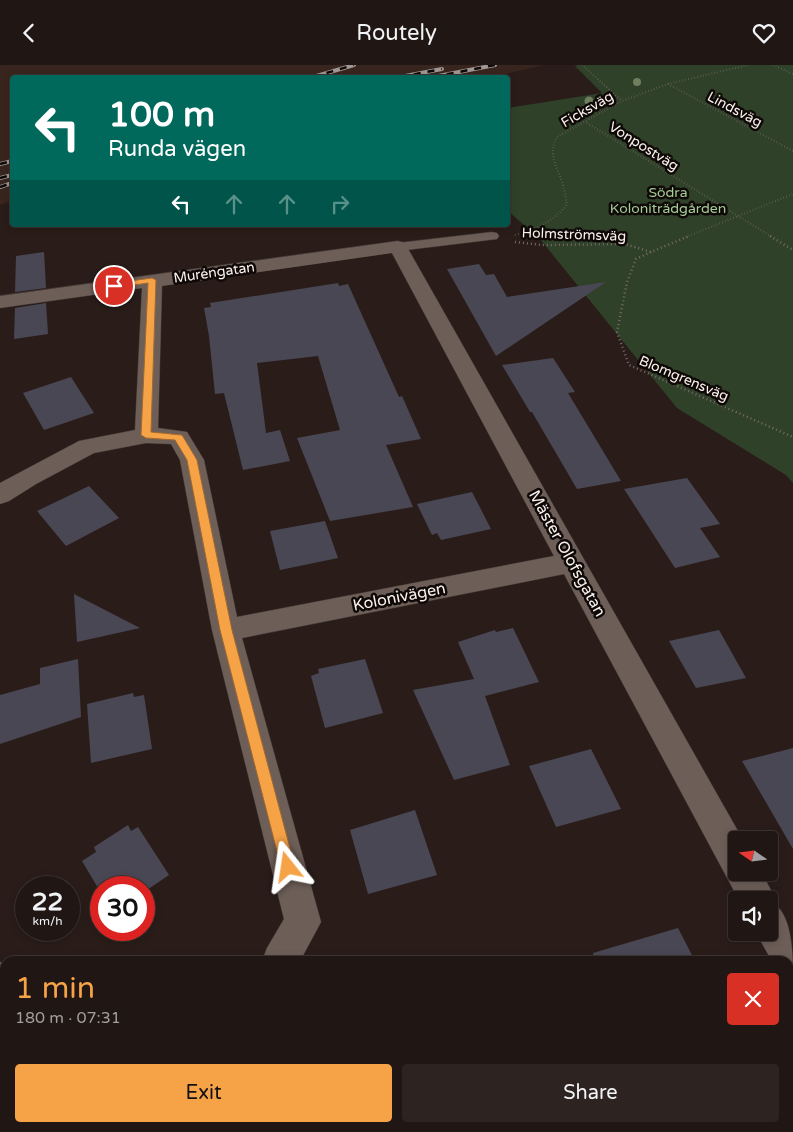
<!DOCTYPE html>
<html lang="en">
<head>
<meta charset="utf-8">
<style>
	body { margin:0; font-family:"Varela Round",sans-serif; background:#2d2321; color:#f1f3f6; height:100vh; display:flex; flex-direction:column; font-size:19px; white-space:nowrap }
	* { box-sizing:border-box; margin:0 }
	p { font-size:16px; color:#a29fa0 }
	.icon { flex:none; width:28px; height:28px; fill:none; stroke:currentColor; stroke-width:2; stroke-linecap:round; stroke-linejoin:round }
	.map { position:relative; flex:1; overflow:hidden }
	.panel { position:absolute; left:0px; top:891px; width:794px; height:176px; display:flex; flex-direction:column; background:#201613; border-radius:15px 15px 0 0; box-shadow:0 2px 8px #0003,0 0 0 1px #3d3533 }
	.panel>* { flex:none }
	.top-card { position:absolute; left:10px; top:10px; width:500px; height:152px; border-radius:5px; box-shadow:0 2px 8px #0003,0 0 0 1px #3d3533; background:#00695c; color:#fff; overflow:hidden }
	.needle { width:32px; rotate:284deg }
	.buttons { position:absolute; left:728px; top:766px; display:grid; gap:10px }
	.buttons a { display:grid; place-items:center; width:50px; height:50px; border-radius:5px; background:#201613; box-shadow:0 2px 8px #0003,0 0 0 1px #3d3533; font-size:25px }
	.speed { position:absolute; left:15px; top:811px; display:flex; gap:10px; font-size:25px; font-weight:700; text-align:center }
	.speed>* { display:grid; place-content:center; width:65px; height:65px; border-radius:50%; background:#201613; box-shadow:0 2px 8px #0003,0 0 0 1px #3d3533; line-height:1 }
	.speed small { font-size:12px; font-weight:400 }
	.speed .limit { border:8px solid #d22; background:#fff; color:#111 }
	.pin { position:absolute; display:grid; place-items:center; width:42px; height:42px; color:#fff; margin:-21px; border:2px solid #fff; border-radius:50%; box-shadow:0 1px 5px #0007 }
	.me { position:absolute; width:55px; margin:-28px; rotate:345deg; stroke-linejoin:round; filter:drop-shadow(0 0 4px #0008) }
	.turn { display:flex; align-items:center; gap:18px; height:105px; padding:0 15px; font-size:22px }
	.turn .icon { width:65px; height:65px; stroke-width:2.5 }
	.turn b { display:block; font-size:35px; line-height:42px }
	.lanes { display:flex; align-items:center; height:48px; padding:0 15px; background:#0003; justify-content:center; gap:25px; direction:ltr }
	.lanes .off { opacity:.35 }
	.round { display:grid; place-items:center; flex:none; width:52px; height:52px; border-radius:5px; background:#2d2321 }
	.overview { display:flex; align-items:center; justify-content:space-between; height:85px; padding:0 15px }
	h1 { font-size:30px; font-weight:600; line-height:38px; color:#f6a247 }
	.primary-button { display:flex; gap:10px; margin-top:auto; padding:10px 15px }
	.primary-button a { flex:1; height:58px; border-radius:5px; background:#f6a247; color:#111; font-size:20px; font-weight:600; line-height:58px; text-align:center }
	.primary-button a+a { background:#2d2321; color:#f1f3f6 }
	header { display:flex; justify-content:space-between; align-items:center; height:65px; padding:0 15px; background:#201613; font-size:22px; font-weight:600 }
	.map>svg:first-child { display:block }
</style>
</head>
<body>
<header><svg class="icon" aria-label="back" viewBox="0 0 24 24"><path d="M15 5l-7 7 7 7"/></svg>Routely<svg class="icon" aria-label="heart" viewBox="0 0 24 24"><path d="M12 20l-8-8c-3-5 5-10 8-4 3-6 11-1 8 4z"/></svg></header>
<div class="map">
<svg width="793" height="1067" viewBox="0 0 793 1067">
	<rect width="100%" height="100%" fill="#2a1d19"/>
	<polygon fill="#38251e" points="0,0 544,0 491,12 12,12 12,136 0,140"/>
	<polygon fill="#30412a" points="578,0 793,0 793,418 786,410 677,343 540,174 508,146 508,43 602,28 575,1"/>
	<g fill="#494754">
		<polygon points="44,187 46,223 15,227 16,191"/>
		<polygon points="479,199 486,210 494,209 507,232 606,217 496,291 447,204"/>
		<polygon points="338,218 339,221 348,219 399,332 402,331 421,374 386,380 413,442 330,456 297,373 340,365 318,291 257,298 266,368 280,365 290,396 243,405 224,328 215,329 209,271 204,243 211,242 210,238"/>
		<polygon points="46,238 48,269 14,274 15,243"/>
		<polygon points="553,293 575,327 568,328 621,416 577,424 532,347 530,347 502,300"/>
		<polygon points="71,312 94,348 44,365 23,328"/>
		<polygon points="687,413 720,459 700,463 720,492 675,503 624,424"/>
		<polygon points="89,421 119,453 66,481 37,446"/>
		<polygon points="472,427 491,464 441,475 437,468 432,470 417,439"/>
		<polygon points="325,456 338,493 280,505 270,466"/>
		<polygon points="74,529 140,563 77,577"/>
		<polygon points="513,563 539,617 485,631 510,700 454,715 413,625 474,614 458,577 495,565 496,567"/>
		<polygon points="719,565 746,613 696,623 669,576"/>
		<polygon points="78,594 81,652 0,679 0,630 40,619 40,603"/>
		<polygon points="365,594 383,648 325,663 311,611 319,608 318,604"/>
		<polygon points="133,628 134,632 144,630 152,684 91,698 87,639"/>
		<polygon points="793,683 793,784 742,696"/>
		<polygon points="591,684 621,744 556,762 529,701"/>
		<polygon points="415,745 437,810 368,829 350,765"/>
		<polygon points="128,760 131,766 138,762 169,810 144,827 144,822 101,822 101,828 82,796 96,787 94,782"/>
		<polygon points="678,863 695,896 594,896 593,888"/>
	</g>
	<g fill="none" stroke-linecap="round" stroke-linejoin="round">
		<defs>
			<polygon id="service" points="492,167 497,168 499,171 497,174 398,186 391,182 398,178"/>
			<g id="minor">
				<path d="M 398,176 L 405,178 L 407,182 L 743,775 L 736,775 L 736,808 L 762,808 L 776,835 L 774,839 C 793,851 793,893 793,917 L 789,916 L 789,896 L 772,896 L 756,868 L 769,868 L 769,835 L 739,835 L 564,509 L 242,573 L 321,857 L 300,896 L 262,896 L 267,883 L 284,854 L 212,565 L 180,395 L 171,379 L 146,378 L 94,388 L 36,419 L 9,436 L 0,439 L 0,418 L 79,376 L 135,365 L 142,223 L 0,243 L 0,231 ZM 392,188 L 554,491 L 237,552 L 204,395 L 187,367 L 158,363 L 162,221 Z"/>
				<polygon points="0,897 5,899 5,937 0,935"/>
				<polygon points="287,1062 328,1062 329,1067 289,1067"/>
			</g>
		</defs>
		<use href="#service" stroke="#453b38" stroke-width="1"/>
		<use href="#minor" stroke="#453b38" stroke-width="1"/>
		<g stroke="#776b67" stroke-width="2" stroke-dasharray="0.5 2.5" stroke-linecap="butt">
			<polyline points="582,0 622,36"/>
			<polyline points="773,0 793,9"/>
			<polyline points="668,19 793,86"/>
			<polyline points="587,58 772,172"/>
			<path d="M 515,170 C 537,164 552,157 567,140 C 566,134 565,127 563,120 C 558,103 547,89 557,72 L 622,36 L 668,19 L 748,0"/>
			<polyline points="686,172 793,129"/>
		</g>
		<g stroke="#776b67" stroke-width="2.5" stroke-dasharray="1 3" stroke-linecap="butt">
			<polyline points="770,171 793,185"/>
			<polyline points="515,177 542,180 625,179 651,187 689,171"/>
			<polyline points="651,187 636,194 627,217 617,267 629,300 793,372"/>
		</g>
		<use href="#service" fill="#6d5e58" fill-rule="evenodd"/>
		<use href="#minor" fill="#6d5e58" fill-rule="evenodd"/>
		<defs>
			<g id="rail">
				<polyline points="313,12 354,0"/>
				<polyline points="400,12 442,4"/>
				<polyline points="433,12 495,0"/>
				<polyline points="0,99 12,96"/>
				<polyline points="0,113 12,110"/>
				<polyline points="0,122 12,118"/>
			</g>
		</defs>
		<use href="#rail" stroke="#a29794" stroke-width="4"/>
		<use href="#rail" stroke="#0e0907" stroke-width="2.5" stroke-dasharray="7" stroke-linecap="butt"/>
	</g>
	<g fill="#6e7e5e">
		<circle cx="637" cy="17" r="4"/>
		<circle cx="589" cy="36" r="4.5"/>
	</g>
	<polygon fill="#f6a247" stroke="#a0692e" points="152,213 156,215 151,367 182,370 197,395 232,565 295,802 293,807 288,809 283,807 281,802 220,565 187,395 175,375 146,373 141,370 148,218 114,223 110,221 114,218"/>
	<g text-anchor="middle" stroke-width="5" stroke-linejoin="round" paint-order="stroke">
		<g font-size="14" fill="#fbf2ef" stroke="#0e0907">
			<text transform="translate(587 44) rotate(-30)" y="5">Ficksväg</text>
			<text transform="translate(735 44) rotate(28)" y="5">Lindsväg</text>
			<text transform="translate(644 81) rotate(32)" y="5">Vonpostväg</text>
			<text transform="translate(574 169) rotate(2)" y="5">Holmströmsväg</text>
			<text transform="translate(214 207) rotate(-8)" y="5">Muréngatan</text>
			<text transform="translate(684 313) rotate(23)" y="5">Blomgrensväg</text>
		</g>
		<g font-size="14" fill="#a5cd97" stroke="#0e0907">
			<text x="668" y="132">Södra<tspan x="668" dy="16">Koloniträdgården</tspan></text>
		</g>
		<g font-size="16" fill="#fbf2ef" stroke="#0e0907">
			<text transform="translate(568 488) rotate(61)" y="6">Mäster Olofsgatan</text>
			<text transform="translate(399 531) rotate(-11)" y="6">Kolonivägen</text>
		</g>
	</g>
</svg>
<div class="buttons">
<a><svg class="needle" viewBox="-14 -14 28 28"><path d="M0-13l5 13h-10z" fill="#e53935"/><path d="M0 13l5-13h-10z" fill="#a29fa0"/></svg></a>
<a><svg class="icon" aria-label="sound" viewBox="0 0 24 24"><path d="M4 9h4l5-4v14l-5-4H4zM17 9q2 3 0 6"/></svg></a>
</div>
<div class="speed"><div>22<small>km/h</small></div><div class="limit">30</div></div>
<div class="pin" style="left:114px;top:221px;background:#d93025"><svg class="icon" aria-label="arrive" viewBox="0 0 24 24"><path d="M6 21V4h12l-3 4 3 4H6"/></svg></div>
<svg class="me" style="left:288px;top:802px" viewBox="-20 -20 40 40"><path d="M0-17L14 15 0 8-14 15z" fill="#f6a247" stroke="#fff" stroke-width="4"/></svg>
<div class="top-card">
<div class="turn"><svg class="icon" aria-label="left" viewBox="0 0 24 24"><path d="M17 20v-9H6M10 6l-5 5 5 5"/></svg><div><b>100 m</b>Runda vägen</div></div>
<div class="lanes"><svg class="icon" aria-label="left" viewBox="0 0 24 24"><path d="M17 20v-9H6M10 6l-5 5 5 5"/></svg><svg class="icon off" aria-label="ahead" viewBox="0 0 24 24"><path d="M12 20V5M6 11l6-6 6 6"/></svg><svg class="icon off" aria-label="ahead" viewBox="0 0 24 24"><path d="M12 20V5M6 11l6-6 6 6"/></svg><svg class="icon off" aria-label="right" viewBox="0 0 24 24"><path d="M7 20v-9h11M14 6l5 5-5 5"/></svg></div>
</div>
<section class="panel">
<div class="overview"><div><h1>1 min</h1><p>180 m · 07:31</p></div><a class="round" style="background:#d93025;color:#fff"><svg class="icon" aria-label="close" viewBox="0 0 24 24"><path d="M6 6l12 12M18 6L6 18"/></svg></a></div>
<div class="primary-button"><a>Exit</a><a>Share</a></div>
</section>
</div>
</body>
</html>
